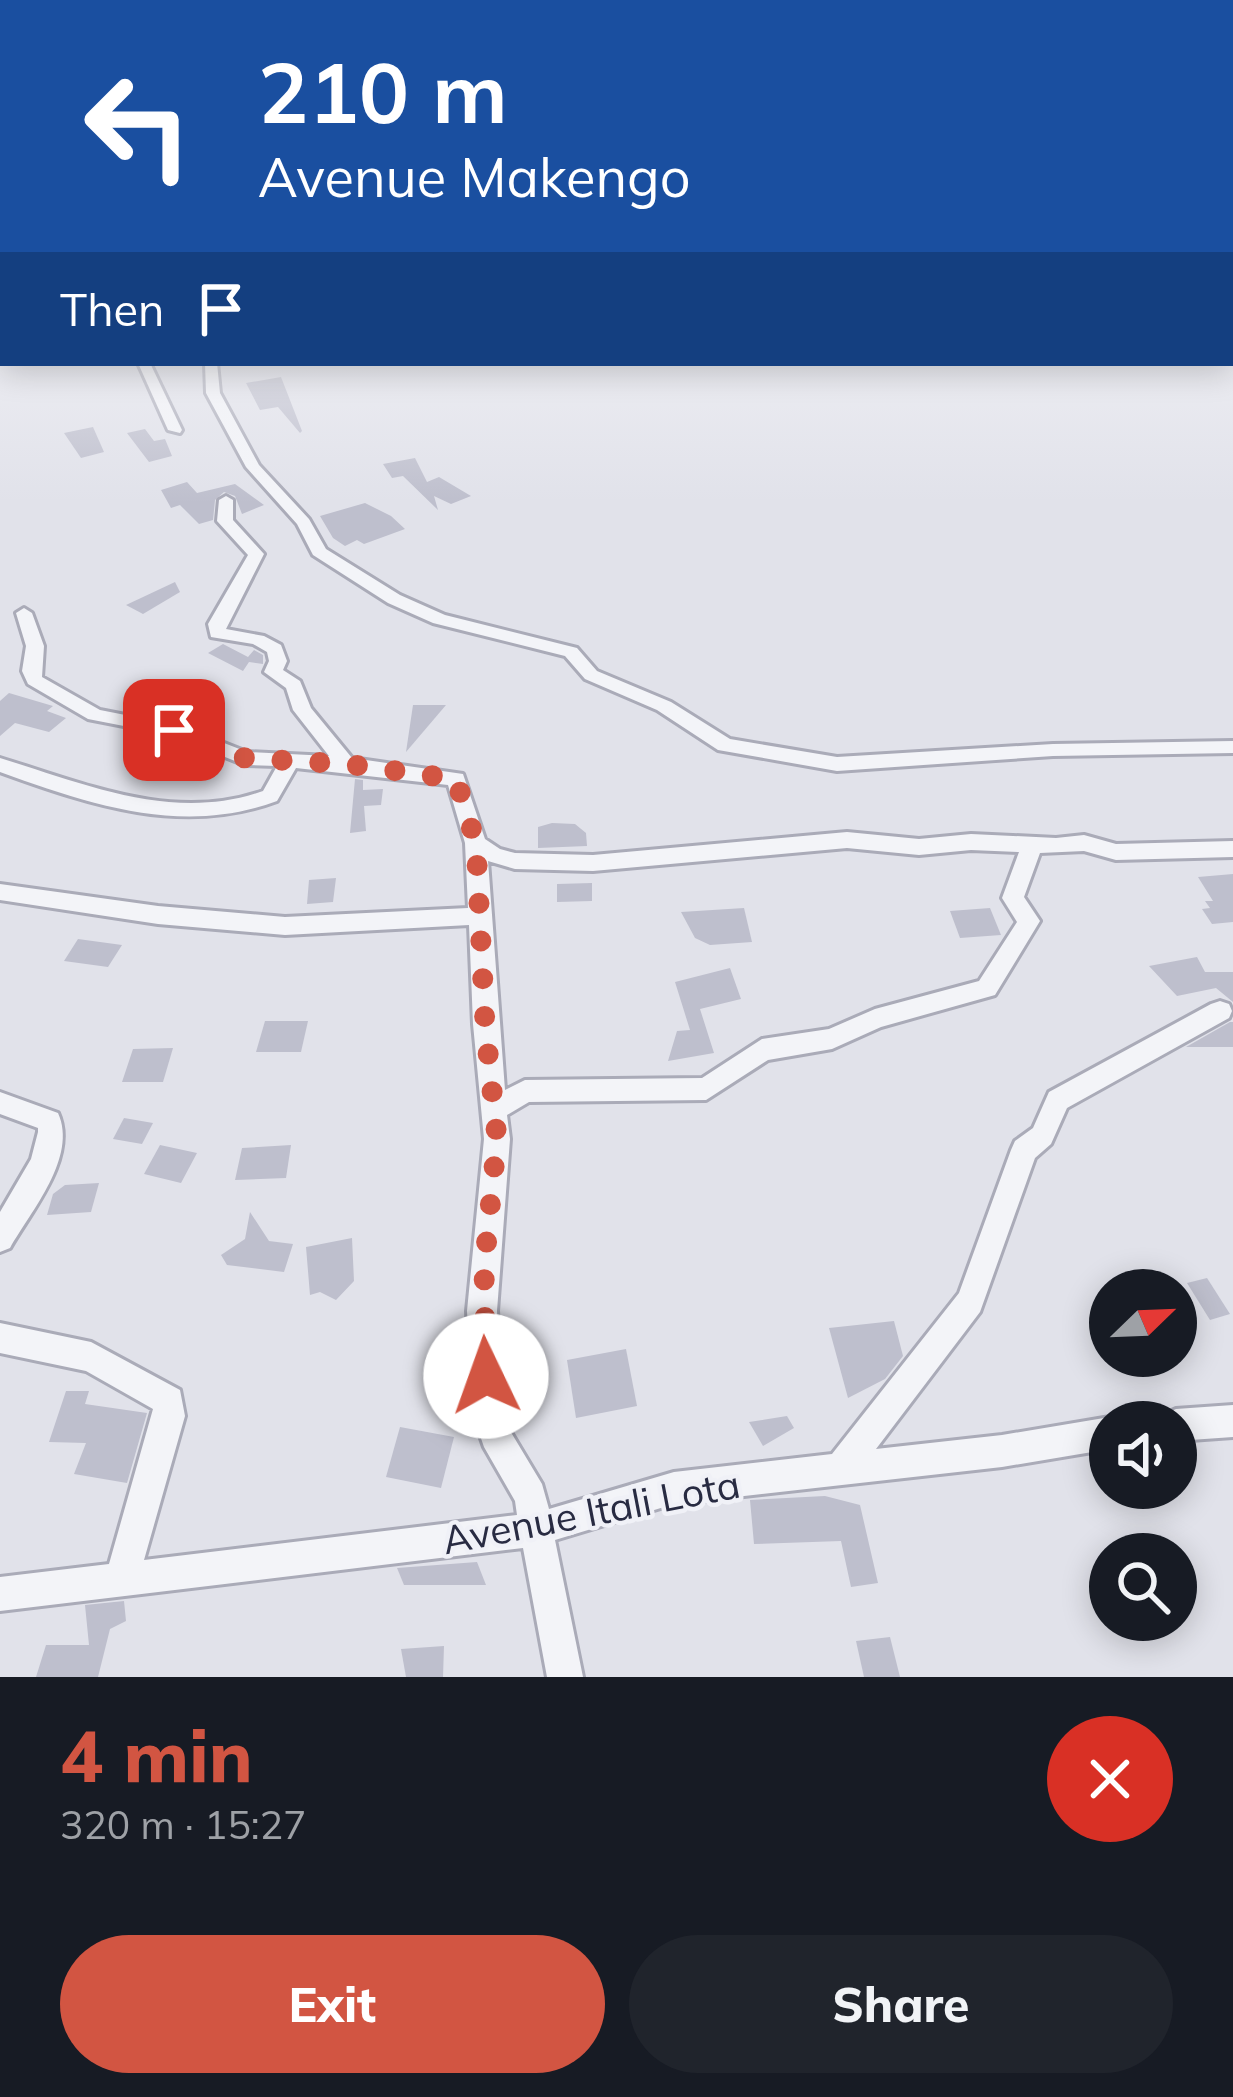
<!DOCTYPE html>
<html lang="en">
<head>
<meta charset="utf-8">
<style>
	body { margin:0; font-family:Mulish,sans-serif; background:#20242c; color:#f1f3f6; height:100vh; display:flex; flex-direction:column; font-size:45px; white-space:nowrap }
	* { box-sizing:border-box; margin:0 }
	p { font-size:39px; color:#9ea1a6 }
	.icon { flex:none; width:66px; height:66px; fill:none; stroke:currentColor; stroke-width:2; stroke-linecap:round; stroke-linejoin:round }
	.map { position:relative; height:1677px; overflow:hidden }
	.side { display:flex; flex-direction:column; background:#171b24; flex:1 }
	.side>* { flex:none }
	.banner { position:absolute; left:0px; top:0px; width:1233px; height:366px; box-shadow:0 6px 30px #0003; background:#1a4fa0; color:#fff; overflow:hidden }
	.needle { width:78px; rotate:67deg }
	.buttons { position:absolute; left:1089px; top:1269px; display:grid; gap:24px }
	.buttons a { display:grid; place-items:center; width:108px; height:108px; border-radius:50%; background:#171b24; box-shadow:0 6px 30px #0003; font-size:60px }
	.pin { position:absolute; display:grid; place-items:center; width:102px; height:102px; color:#fff; margin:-51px; border-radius:24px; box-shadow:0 6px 18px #0006 }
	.me { position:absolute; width:132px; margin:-66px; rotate:357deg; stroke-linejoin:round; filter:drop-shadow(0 0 9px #0008) }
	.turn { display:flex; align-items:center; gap:42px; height:252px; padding:0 60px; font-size:54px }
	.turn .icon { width:156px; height:156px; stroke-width:2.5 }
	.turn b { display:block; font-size:84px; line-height:102px }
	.then { display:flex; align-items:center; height:114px; padding:0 60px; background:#0003; gap:24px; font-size:45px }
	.round { display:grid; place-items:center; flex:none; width:126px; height:126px; border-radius:63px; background:#20242c }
	.summary { display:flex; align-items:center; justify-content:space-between; height:204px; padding:0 60px }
	h1 { font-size:72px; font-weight:800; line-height:90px; color:#d25542 }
	.primary-button { display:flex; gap:24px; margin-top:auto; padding:24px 60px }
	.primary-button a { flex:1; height:138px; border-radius:72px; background:#d25542; color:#fff; font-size:48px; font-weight:800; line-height:138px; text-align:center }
	.primary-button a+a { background:#20242c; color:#f1f3f6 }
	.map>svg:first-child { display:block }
</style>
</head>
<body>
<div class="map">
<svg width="1233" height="1677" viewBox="0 0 1233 1677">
	<rect width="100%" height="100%" fill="#e1e2ea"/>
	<g fill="#bebfcd">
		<polygon points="281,377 302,431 300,433 278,407 260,410 246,383"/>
		<polygon points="93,427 104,452 81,458 64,433"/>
		<polygon points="145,429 154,441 165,439 172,456 149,462 127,433"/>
		<polygon points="415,458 427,482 439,477 471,496 451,504 434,496 438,510 403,476 392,478 383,464"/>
		<polygon points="187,482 197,493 235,484 264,505 242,514 235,496 224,492 215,500 213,520 199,524 180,505 171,508 161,490"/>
		<polygon points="365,503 391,516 405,529 364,544 357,540 345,546 333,538 320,516"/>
		<polygon points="175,582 180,592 143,614 126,605"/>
		<polygon points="223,644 248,657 254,650 263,655 263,664 249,662 243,671 208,653"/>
		<polygon points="9,693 53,706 47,711 66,718 49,732 15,723 0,736 0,701"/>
		<polygon points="413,705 446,705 406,752"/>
		<polygon points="355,779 363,780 363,790 383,789 381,805 364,806 366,831 350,833"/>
		<polygon points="552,823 575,824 586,833 587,846 538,848 538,827"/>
		<polygon points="1233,874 1233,922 1212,924 1202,909 1210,908 1205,901 1213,901 1198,877"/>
		<polygon points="336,878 333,902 307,904 309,880"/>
		<polygon points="592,883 592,901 557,902 557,884"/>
		<polygon points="744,908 752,942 710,945 695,938 681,912"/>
		<polygon points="990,908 1001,935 960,938 950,911"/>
		<polygon points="78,939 122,945 108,967 64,961"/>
		<polygon points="1197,957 1205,972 1233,972 1233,1002 1216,988 1177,996 1149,966"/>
		<polygon points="730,968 741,999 700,1009 714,1053 668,1061 677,1031 690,1030 675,982"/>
		<polygon points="265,1021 308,1021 301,1052 256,1052"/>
		<polygon points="1233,1022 1233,1047 1186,1047 1230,1022"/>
		<polygon points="173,1048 163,1082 122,1082 133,1049"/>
		<polygon points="124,1118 153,1123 142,1144 113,1139"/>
		<polygon points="160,1145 197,1153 181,1183 144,1174"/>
		<polygon points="291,1145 286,1178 235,1180 242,1148"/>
		<polygon points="99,1183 91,1212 47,1215 53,1194 65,1185"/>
		<polygon points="250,1212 269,1241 293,1244 284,1272 227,1265 221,1255 245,1239"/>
		<polygon points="352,1238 354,1281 336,1300 320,1292 310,1295 306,1247"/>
		<polygon points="1207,1278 1230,1314 1210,1320 1187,1283"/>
		<polygon points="894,1321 903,1356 885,1379 848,1398 829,1328"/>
		<polygon points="626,1349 637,1406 576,1418 567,1360"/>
		<polygon points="66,1391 89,1391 85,1404 147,1413 127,1483 74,1474 86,1443 49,1442"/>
		<polygon points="787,1416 794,1428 763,1446 749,1422"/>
		<polygon points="400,1427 454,1437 441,1488 386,1477"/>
		<polygon points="825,1496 860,1505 878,1583 851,1587 841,1541 754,1544 750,1500"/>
		<polygon points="477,1562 486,1585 404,1585 397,1568"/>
		<polygon points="124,1601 126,1621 110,1629 98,1677 36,1677 46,1645 89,1645 85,1605"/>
		<polygon points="890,1637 900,1677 864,1677 856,1641"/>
		<polygon points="444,1646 443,1677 406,1677 401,1649"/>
	</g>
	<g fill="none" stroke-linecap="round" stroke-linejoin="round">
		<defs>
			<g id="street">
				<rect x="0" y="308" width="3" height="6"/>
				<polygon points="138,363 150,363 182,430 180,433 168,430"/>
				<polygon points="205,363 217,363 220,393 259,465 309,519 326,549 400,595 445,615 577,648 597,671 671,702 730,739 837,757 1053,744 1233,741 1233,753 1053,756 837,771 718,750 657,710 585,679 565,656 433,623 388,603 313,555 297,524 246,467 206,393"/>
				<path d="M 226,496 L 233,500 L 233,520 L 264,554 L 226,629 L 264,636 L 281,645 L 287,661 L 283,670 L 300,681 L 311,708 L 352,758 L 463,774 L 485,839 L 500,849 L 515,853 L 593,855 L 847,832 L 919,839 L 971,834 L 1056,838 L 1084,835 L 1116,844 L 1233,841 L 1233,857 L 1116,860 L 1084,851 L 1040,853 L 1024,897 L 1040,921 L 995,995 L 881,1027 L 832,1049 L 768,1060 L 706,1100 L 529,1102 L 507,1115 L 510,1139 L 497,1311 L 504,1412 L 509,1429 L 542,1484 L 549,1509 L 674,1472 L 832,1454 L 959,1293 L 1011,1150 L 1015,1141 L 1033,1128 L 1049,1092 L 1211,1004 L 1220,1001 L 1229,1004 L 1232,1011 L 1229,1018 L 1067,1108 L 1051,1144 L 1035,1158 L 980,1312 L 876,1449 L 1002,1435 L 1110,1417 L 1121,1422 L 1110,1422 L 1110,1449 L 1002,1467 L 674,1504 L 555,1540 L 583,1677 L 547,1677 L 523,1548 L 0,1611 L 0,1577 L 109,1564 L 153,1409 L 86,1371 L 0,1353 L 0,1323 L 91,1342 L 180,1390 L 185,1416 L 144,1560 L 517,1515 L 515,1501 L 484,1447 L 472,1412 L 467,1311 L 484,1139 L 473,1024 L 469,925 L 285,935 L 158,924 L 0,900 L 0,884 L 158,906 L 285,917 L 468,908 L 465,843 L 448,785 L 296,768 L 277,801 C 183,836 91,805 0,772 L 0,758 C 85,784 174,823 263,791 L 277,766 L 245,765 L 170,735 L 88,719 L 28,684 L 22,671 L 26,646 L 16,613 L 24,608 L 32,613 L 44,646 L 42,677 L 100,710 L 181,726 L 247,752 L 329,756 L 293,710 L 286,688 L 264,672 L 269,661 L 267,652 L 253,644 L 211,637 L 208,624 L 248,555 L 217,521 L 219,500 ZM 847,848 L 919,855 L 971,850 L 1019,852 L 1002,898 L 1017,922 L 979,981 L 875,1009 L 829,1029 L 762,1039 L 702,1078 L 525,1080 L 505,1090 L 488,861 L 515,869 L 593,871 Z"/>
				<path d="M 0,1092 L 58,1113 C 78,1157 31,1211 10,1248 L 0,1252 L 0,1212 L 31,1159 L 38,1132 L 38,1128 L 0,1114 Z"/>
				<polygon points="1233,1405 1233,1437 1176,1441 1176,1422 1162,1422 1165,1414 1176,1409"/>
			</g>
		</defs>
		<use href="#street" stroke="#aaabb8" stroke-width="6"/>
		<use href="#street" fill="#f3f4f8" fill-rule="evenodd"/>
	</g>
	<linearGradient id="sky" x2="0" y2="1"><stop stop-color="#89aedc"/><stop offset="0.53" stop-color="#f2f2f6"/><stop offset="1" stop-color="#f2f2f6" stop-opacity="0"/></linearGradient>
	<rect width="1233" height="503" fill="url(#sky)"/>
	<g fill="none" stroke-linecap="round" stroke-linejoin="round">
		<polyline stroke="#d25542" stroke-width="21" stroke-dasharray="0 37.8" points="174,730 245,758 346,764 456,779 476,843 485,1024 497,1138 484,1268 486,1376"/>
	</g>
	<g text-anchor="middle" stroke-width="9" stroke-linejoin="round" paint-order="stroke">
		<g font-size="39" fill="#282b42" stroke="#f0f1f7">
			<text transform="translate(591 1512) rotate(-11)" y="14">Avenue Itali Lota</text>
		</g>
	</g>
</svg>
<div class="buttons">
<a><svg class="needle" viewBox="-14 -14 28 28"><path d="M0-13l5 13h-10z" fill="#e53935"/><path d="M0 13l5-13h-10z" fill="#9ea1a6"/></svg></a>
<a><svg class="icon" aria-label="sound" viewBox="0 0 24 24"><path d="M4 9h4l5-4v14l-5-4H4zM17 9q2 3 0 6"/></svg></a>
<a><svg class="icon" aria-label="search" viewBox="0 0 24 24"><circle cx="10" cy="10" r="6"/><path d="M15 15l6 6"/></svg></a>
</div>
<div class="pin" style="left:174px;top:730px;background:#d93025"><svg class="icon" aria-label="arrive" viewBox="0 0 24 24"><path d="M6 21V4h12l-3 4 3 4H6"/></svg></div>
<svg class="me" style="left:486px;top:1376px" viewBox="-20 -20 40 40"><circle r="19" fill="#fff"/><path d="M0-13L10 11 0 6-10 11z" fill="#d25542"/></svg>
<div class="banner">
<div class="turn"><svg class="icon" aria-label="left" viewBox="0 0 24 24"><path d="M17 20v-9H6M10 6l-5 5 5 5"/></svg><div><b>210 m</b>Avenue Makengo</div></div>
<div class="then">Then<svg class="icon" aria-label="arrive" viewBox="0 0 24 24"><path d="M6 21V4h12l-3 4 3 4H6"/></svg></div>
</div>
</div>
<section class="side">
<div class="summary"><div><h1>4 min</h1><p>320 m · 15:27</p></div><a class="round" style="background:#d93025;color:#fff"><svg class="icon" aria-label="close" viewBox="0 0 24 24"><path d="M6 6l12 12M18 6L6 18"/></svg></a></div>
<div class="primary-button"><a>Exit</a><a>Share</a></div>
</section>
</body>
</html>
